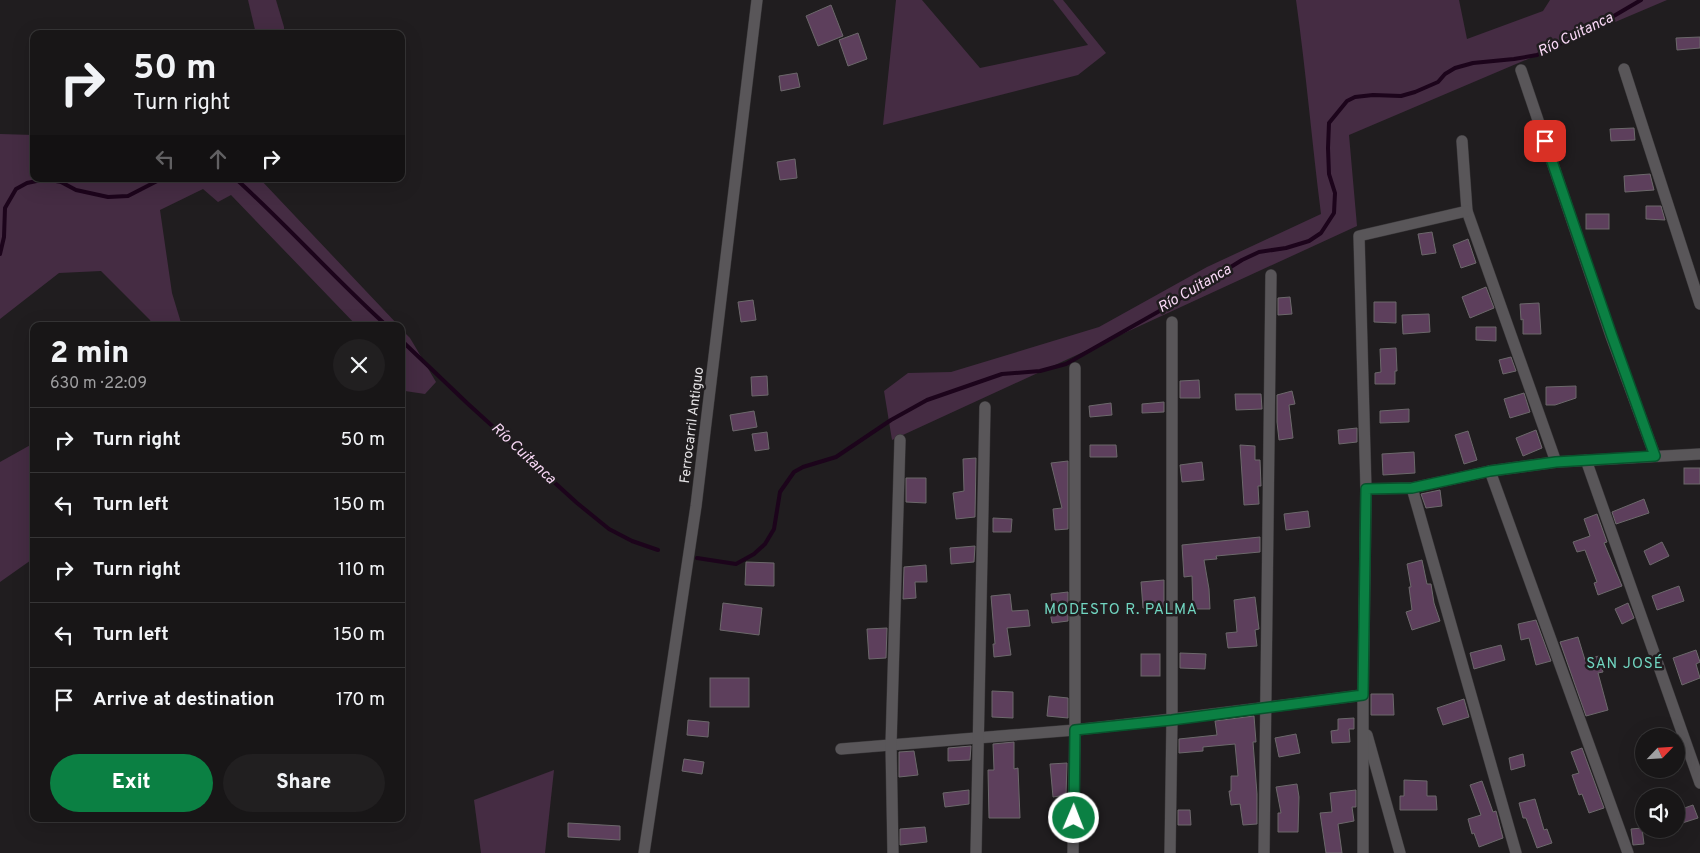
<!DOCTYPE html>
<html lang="en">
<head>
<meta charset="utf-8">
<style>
	body { margin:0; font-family:Overpass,sans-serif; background:#211f20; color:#f1f3f6; height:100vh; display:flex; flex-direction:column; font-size:19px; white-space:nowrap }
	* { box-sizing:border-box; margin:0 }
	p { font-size:16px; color:#9f9fa1 }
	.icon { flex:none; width:28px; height:28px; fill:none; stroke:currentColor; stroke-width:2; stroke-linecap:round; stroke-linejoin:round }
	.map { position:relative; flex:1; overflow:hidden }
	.side { position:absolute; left:30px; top:322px; width:375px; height:500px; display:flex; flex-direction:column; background:#181617; border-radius:10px; box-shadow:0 5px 20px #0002,0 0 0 1px #363536 }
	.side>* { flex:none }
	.guide { position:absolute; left:30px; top:30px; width:375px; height:152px; border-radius:10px; box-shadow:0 5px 20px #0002,0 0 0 1px #363536; background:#181617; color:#f1f3f6; overflow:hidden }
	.needle { width:32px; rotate:65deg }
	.fabs { position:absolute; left:1635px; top:728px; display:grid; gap:10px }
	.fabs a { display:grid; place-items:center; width:50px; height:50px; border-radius:50%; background:#181617; box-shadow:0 5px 20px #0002,0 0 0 1px #363536; font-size:25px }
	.pin { position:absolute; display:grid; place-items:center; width:42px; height:42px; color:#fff; margin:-21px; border-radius:10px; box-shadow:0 2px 8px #0006 }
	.me { position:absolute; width:55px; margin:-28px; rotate:1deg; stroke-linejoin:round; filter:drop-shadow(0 0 4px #0008) }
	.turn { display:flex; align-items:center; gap:18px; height:105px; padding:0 20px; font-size:22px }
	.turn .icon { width:65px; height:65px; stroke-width:2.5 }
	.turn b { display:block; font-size:35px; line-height:42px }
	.lanes { display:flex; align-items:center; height:48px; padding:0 20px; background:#0003; justify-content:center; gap:25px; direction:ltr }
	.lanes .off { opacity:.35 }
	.round { display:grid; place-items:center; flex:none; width:52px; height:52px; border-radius:26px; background:#211f20 }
	.summary { display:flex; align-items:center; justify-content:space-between; height:85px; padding:0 20px }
	h1 { font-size:30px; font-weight:800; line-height:38px }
	.primary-button { display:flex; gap:10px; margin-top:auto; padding:10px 20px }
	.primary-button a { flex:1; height:58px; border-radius:30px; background:#0b8043; color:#fff; font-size:20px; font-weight:800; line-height:58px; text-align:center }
	.primary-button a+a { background:#211f20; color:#f1f3f6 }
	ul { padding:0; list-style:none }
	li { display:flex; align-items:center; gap:15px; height:65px; padding:0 20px; border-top:1px solid #363536 }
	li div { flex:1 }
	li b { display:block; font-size:19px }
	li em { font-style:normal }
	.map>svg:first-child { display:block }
</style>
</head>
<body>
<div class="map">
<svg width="1700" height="853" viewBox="0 0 1700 853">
	<rect width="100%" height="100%" fill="#201d1f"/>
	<g fill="#452c43">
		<polygon points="248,0 276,0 284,27 284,34 256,34"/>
		<polygon points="896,0 922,0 980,68 1088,45 1053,0 1063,0 1106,53 1078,75 883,125"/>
		<path d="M 1296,0 L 1459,0 L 1467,39 L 1543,11 L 1550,0 L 1667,0 L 1349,135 L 1357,226 L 892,440 L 884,391 L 908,373 L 951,372 L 1099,327 L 1207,267 L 1321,214 C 1312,143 1306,71 1296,0 Z"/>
		<polygon points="0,134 34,135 34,179 260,179 399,326 357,326 231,195 218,202 203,189 160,210 172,293 182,326 153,326 150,320 101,271 59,273 0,319"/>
		<polygon points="401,329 410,338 436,382 425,394 405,391 401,385"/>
		<polygon points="34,443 34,558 0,582 0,462"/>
		<polygon points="554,770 545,853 481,853 474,800"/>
	</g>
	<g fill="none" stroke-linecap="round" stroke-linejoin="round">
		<g stroke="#1c041b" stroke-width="4">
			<path d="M 236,179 C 288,226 335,279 387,326"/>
			<polyline points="0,254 4,237 5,208 16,189 27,183 46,179 61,182 76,190 108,197 128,196 161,179"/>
			<polyline points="401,340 467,403 577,503 609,529 632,541 658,550"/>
			<polyline points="697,558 736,564 754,554 765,544 774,529 780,492 794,472 803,467 836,457 891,420 927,400 1002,374 1040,371 1066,364 1163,309 1242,260 1259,252 1286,248 1309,241 1321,233 1334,213 1335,193 1329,174 1328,148 1329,123 1347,101 1355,97 1373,95 1401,96 1415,92 1438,82 1445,74 1455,68 1473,63 1514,59 1537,55 1595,27 1641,0"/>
		</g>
	</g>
	<g fill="#5d3f5c" stroke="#6c686b">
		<polygon points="831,5 843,36 818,46 806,16"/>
		<polygon points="858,33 867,59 848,66 839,40"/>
		<polygon points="1700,37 1700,48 1677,50 1676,38"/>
		<polygon points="797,73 800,87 781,91 779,76"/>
		<polygon points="1634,128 1635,140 1611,141 1610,129"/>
		<polygon points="795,159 797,178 780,180 777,162"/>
		<polygon points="1650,174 1654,190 1625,192 1624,176"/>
		<polygon points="1646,206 1661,206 1665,220 1646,219"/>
		<rect x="1586" y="214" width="23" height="15"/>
		<polygon points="1432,232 1436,253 1422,255 1418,234"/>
		<polygon points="1468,239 1476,263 1461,268 1453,245"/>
		<polygon points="1486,287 1494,308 1470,318 1462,297"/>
		<polygon points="1290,297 1292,314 1278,315 1278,298"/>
		<polygon points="753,300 756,320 741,322 738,302"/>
		<polygon points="1374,302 1396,302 1396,323 1374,322"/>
		<polygon points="1539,303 1541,334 1523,334 1523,319 1521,320 1520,304"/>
		<polygon points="1429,314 1430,332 1403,334 1402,315"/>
		<polygon points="1476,327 1496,327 1496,341 1476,340"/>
		<polygon points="1396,348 1397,371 1395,371 1395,384 1375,384 1375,373 1381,372 1380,349"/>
		<polygon points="1511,357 1516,371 1503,374 1499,360"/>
		<polygon points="767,376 768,395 752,396 751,377"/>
		<polygon points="1199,380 1200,398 1180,398 1180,381"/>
		<polygon points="1576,386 1576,398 1555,405 1546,405 1546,387"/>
		<polygon points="1292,391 1295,404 1289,405 1293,438 1279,440 1277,422 1277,395"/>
		<polygon points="1524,393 1530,412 1510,418 1504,399"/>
		<polygon points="1235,394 1261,394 1262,409 1236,410"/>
		<polygon points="1164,402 1164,412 1142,413 1142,404"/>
		<polygon points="1111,403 1112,415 1090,417 1089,406"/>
		<polygon points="1409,409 1409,422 1380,423 1380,411"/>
		<polygon points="754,411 757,427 733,431 730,415"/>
		<polygon points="1357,428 1357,442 1339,444 1338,430"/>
		<polygon points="1536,430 1542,448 1523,456 1516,438"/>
		<polygon points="1468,431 1477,460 1464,464 1455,435"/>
		<polygon points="767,432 769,449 755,451 752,434"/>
		<polygon points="1090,445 1116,445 1117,457 1090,457"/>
		<polygon points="1240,445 1255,446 1255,460 1260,460 1261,486 1258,486 1259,504 1244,505"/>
		<polygon points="1414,452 1415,473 1383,475 1382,454"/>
		<polygon points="976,458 975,517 956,519 953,493 964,491 963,459"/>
		<polygon points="1068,461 1068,529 1055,530 1053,509 1062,508 1051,463"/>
		<polygon points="1202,462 1204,480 1182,482 1180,465"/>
		<rect x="1684" y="468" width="16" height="16"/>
		<polygon points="906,478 926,478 926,503 906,502"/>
		<polygon points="1440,490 1442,506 1426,508 1421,494"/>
		<polygon points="1644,499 1649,513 1616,524 1612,512"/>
		<polygon points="1308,511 1310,527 1286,530 1284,514"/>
		<polygon points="1597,514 1607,542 1604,543 1622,586 1598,595 1594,583 1597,582 1585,550 1577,552 1573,542 1590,536 1584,519"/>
		<polygon points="993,518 1012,519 1011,532 993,532"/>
		<polygon points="1260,537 1260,552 1216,556 1217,559 1204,560 1209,589 1210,609 1193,609 1192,576 1184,577 1182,545"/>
		<polygon points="1662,542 1669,556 1650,565 1644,551"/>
		<polygon points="975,546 974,562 951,564 950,548"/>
		<polygon points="1422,560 1427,584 1431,584 1434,603 1440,621 1412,630 1406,612 1412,610 1409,587 1411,587 1407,564"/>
		<polygon points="746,562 774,563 774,586 745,585"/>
		<polygon points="926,565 927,582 915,582 916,598 903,599 904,567"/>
		<polygon points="1164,580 1164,607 1143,608 1141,582"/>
		<polygon points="1679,586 1684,601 1657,610 1652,596"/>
		<polygon points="1068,592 1068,621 1052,623 1050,612 1053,611 1051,594"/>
		<polygon points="1010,594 1012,611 1028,610 1030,626 1007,628 1011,655 994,657 993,644 995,644 991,596"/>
		<polygon points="1255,597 1259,629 1255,630 1257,646 1228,648 1226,633 1237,632 1234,600"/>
		<polygon points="723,603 762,608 759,635 720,630"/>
		<polygon points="1628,603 1634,618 1622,624 1615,609"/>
		<polygon points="1536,620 1551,661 1536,665 1529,638 1521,640 1518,624"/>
		<polygon points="887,628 886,658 869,659 867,629"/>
		<polygon points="1578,637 1585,660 1599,656 1603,672 1598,673 1608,710 1586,716 1560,642"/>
		<polygon points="1501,645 1505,660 1474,669 1470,653"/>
		<polygon points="1696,650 1700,662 1696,664 1700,678 1682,685 1673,658"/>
		<polygon points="1180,653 1206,654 1205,669 1180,668"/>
		<rect x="1141" y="654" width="19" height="22"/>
		<rect x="710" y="678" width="39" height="29"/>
		<polygon points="992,691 1013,692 1013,718 992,717"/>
		<polygon points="1371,694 1393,694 1394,715 1371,715"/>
		<polygon points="1049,696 1068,698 1068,718 1047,716"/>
		<polygon points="1464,699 1469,717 1443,725 1437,708"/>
		<polygon points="1254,716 1256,742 1253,742 1257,794 1257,824 1243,825 1240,804 1231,805 1229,791 1231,791 1231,776 1238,776 1235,744 1203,747 1203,751 1179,753 1179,739 1217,735 1215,721"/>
		<polygon points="1354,718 1354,729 1349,729 1350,742 1332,743 1331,731 1338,730 1338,719"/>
		<polygon points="688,720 709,722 708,737 687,735"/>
		<polygon points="1296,734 1300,753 1279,757 1275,738"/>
		<polygon points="1014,742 1014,769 1018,768 1020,818 989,818 988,770 994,770 993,744"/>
		<polygon points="971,746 970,760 948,761 948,748"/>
		<polygon points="1582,748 1604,808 1589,813 1582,794 1579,795 1572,775 1579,773 1571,752"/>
		<polygon points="914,751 918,775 899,777 899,752"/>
		<polygon points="1523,754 1525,766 1511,770 1509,758"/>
		<polygon points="684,759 704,762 702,774 682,771"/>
		<polygon points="1067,763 1066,795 1053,797 1050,764"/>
		<polygon points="1404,780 1427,781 1427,796 1436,796 1437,810 1400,810 1400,796 1404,796"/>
		<polygon points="1482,781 1493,812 1496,811 1503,838 1479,847 1474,833 1472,834 1468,819 1481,815 1470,785"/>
		<polygon points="1297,784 1299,797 1298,832 1278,832 1278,813 1281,813 1276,787"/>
		<polygon points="969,790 969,804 945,807 943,793"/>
		<polygon points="1356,790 1356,807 1352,807 1354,821 1338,824 1342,853 1326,853 1320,813 1332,812 1330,793"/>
		<polygon points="1535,799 1544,830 1547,829 1552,843 1537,848 1526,818 1523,818 1519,803"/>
		<polygon points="1693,805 1698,818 1676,825 1676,811"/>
		<polygon points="1178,810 1190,810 1191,825 1178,825"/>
		<polygon points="568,823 620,826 620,840 568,837"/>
		<polygon points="925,827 927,842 900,845 900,829"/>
		<polygon points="1642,828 1644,844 1633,845 1631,829"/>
	</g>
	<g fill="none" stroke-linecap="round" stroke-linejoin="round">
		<defs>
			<g id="minor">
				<polyline points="1624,69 1700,304"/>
				<polyline points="1521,70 1611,336 1655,456"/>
				<polyline points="1462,141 1467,211 1556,462"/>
				<polyline points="1586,460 1700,783"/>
				<polyline points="1490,471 1628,853"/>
				<polyline points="1412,488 1516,853"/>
				<polyline points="1366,489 1412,488 1490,471 1556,462 1700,454"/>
				<polyline points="1367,735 1400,853"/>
				<polyline points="841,749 1075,730 1172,719 1363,695"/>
				<polyline points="644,853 696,506 757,0"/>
				<polyline points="893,853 891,745 900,440"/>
				<polyline points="976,853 985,407"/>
				<polyline points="1073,853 1075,730 1075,368"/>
				<polyline points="1170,853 1172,719 1172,322"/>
				<polyline points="1264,853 1271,275"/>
				<polyline points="1363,853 1363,695 1366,489 1359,236 1467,211"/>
			</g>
		</defs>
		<use href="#minor" stroke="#393739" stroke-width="12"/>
		<use href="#minor" stroke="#595659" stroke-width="11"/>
	</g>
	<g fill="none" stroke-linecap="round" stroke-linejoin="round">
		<defs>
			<polyline id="route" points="1074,818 1075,730 1172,720 1363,695 1366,489 1412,488 1490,471 1556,462 1655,456 1612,336 1545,141"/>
		</defs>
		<use href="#route" stroke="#07532c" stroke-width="12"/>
		<use href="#route" stroke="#0b8043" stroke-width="9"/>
	</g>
	<g text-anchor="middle" stroke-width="5" stroke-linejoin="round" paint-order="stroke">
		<g font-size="14" fill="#e4e2e4" stroke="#201d1f">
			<text transform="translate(691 425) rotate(-83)" y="5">Ferrocarril Antiguo</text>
		</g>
		<g font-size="15" font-style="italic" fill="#f9d8f6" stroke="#201d1f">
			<text transform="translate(1575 34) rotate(-26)" y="5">Río Cuitanca</text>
			<text transform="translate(1194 288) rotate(-30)" y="5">Río Cuitanca</text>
			<text transform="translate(524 453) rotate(43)" y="5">Río Cuitanca</text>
		</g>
		<g font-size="15" letter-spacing="1" fill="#71d6c1" stroke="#201d1f">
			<text x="1121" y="614">MODESTO R. PALMA</text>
			<text x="1625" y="668">SAN JOSÉ</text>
		</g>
	</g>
</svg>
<div class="fabs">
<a><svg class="needle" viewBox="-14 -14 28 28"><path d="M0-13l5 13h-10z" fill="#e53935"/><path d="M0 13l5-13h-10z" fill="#9f9fa1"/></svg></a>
<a><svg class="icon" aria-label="sound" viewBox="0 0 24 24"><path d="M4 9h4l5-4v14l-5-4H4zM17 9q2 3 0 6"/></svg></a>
</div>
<div class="pin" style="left:1545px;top:141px;background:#d93025"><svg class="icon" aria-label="arrive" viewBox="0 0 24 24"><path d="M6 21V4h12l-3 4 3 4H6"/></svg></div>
<svg class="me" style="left:1074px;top:818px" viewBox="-20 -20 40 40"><circle r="17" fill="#0b8043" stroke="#fff" stroke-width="3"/><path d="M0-11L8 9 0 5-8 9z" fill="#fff"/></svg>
<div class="guide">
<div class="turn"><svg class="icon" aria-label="right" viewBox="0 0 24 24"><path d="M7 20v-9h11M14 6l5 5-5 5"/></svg><div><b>50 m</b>Turn right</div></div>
<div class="lanes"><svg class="icon off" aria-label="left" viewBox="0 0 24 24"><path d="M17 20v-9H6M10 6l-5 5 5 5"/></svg><svg class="icon off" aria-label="ahead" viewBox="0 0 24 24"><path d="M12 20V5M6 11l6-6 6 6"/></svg><svg class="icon" aria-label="right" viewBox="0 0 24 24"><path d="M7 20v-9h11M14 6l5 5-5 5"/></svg></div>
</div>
<section class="side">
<div class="summary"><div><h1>2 min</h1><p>630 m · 22:09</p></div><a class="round"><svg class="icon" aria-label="close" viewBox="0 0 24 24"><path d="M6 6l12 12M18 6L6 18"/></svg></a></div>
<ul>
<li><svg class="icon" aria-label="right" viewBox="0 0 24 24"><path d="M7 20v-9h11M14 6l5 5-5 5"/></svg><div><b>Turn right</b></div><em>50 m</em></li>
<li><svg class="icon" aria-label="left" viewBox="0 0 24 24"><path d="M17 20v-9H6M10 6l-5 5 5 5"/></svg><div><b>Turn left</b></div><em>150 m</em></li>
<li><svg class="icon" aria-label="right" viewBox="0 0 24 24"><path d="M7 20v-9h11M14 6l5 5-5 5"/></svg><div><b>Turn right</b></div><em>110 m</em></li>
<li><svg class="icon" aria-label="left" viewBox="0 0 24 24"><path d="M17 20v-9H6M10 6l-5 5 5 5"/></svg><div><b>Turn left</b></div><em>150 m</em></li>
<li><svg class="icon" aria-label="arrive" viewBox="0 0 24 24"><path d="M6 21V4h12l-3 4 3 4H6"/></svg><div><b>Arrive at destination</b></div><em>170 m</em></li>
</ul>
<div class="primary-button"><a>Exit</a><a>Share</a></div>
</section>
</div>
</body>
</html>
